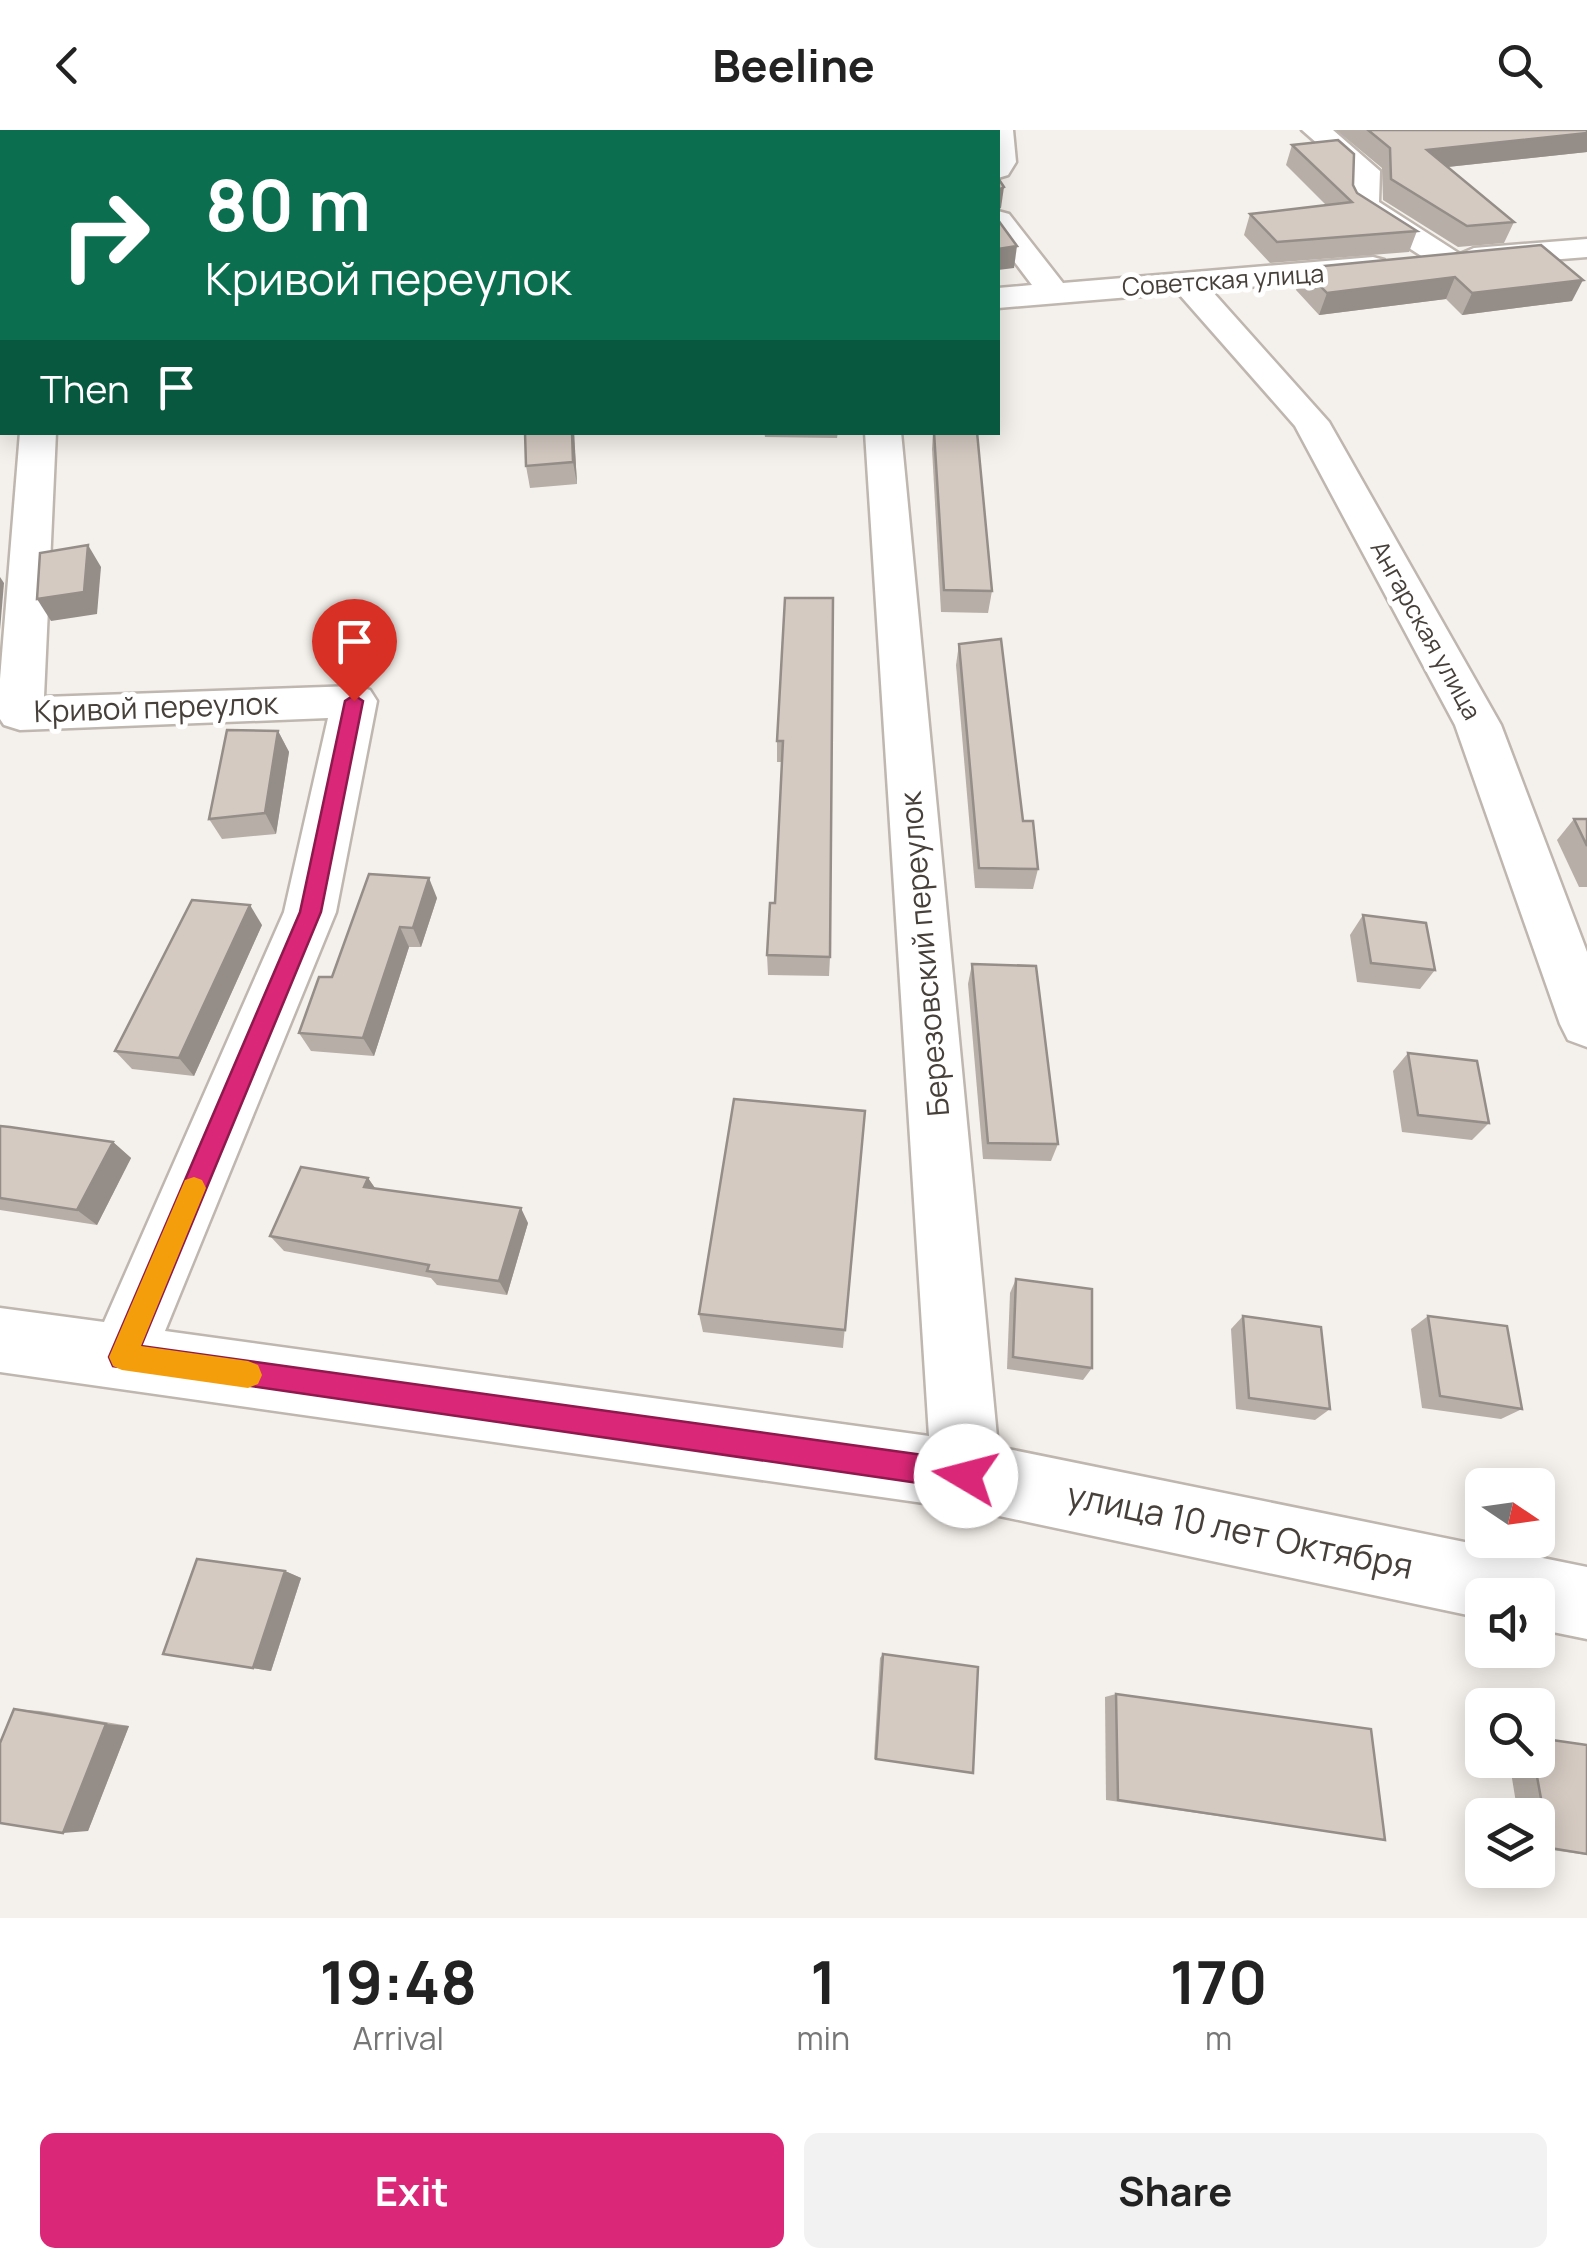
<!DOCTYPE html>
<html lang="en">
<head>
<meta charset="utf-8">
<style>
	body { margin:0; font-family:Manrope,sans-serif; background:#f2f2f2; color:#222; height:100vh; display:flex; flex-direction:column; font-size:38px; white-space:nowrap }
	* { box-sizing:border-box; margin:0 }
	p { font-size:32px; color:#767676 }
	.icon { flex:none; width:55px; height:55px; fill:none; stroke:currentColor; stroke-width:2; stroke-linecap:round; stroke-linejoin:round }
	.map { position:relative; height:1788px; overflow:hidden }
	.details { display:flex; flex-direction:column; background:#fff; flex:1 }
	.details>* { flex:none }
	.hud { position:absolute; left:0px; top:0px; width:1000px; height:305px; box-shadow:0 5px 25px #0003; background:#0b6e4f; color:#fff; overflow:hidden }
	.needle { width:65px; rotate:103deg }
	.tools { position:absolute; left:1465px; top:1338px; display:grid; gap:20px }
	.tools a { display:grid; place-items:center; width:90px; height:90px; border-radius:15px; background:#fff; box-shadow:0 5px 25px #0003; font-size:50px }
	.pin { position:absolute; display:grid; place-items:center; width:85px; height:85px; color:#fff; margin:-102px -42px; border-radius:50% 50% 50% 0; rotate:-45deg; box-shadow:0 0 10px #0007 }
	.pin .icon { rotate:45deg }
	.me { position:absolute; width:110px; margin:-55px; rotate:278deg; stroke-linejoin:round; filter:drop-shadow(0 0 8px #0008) }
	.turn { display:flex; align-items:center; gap:35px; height:210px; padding:0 40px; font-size:45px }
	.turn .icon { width:130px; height:130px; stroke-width:2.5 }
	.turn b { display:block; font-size:70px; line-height:85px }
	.then { display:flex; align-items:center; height:95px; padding:0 40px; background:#0003; gap:20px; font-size:38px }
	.eta { display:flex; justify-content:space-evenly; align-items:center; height:170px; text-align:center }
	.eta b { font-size:60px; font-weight:700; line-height:70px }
	.button { display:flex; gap:20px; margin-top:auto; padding:20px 40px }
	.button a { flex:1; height:115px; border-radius:15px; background:#db2777; color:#fff; font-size:40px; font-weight:700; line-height:115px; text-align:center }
	.button a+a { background:#f2f2f2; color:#222 }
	header { display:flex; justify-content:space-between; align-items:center; height:130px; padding:0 40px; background:#fff; font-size:45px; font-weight:700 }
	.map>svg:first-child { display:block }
</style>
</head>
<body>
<header><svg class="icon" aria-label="back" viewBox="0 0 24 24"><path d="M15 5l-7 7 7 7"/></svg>Beeline<svg class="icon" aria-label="search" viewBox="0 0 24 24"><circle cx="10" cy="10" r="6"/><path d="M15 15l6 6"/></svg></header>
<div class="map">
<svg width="1587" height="1788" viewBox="0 0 1587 1788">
	<rect width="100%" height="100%" fill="#f4f0eb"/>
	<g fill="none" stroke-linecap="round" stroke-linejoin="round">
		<defs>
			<g id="minor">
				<polygon points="985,0 1013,0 1016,32 1008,45 998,48 998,2"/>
				<polygon points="1302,0 1333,0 1380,41 1379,72 1460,124 1474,118 1587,109 1587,127 1474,136 1462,132 1448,138 1437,136 1353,82 1349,76 1351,43"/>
				<polygon points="998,81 1009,84 1063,153 1373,127 1384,130 1389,137 1384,144 1373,147 1211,160 1329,292 1501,595 1587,822 1587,917 1568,910 1560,894 1455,595 1295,296 1178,163 998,178 998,158 1032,155 998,110"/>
				<rect x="0" y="95" width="2" height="18"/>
				<polygon points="20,302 56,302 44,567 354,556 370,560 377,571 336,782 165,1201 929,1306 865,302 901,302 998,1317 1587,1437 1587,1509 1538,1499 1538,1465 1482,1465 1482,1488 966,1379 0,1242 0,1178 104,1192 284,782 328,588 20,600 4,595 0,589 0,549"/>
			</g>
		</defs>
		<use href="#minor" stroke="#beb6af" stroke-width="5"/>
		<use href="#minor" fill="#fff" fill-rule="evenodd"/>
	</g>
	<g fill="#b6aea7">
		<polygon points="1336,0 1587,0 1587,22 1448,37 1514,92 1504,113 1458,117 1383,70 1382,38"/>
		<polygon points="1292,15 1353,55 1357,63 1417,101 1409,122 1270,133 1244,105 1250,84 1326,75 1286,35"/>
		<polygon points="1541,115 1572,171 1462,185 1446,169 1319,185 1296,160 1303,138"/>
		<polygon points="525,302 574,302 577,354 530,358 526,336"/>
		<polygon points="764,302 838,302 837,308 765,307"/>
		<polygon points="933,302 977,302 992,461 988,483 941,482 932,319"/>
		<polygon points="785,468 830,827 829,846 768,845 767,825 775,773 782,632 777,632 777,611"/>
		<polygon points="959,514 1023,691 1038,739 1033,759 975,758 956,535"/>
		<polygon points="278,601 289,622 276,704 222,709 209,689"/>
		<polygon points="1574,689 1587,689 1587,757 1579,757 1557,710"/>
		<polygon points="437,768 421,817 409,817 374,926 311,921 299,903 332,847"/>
		<polygon points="1363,785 1435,840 1420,859 1357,852 1350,805"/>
		<polygon points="262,795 194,946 132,939 115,921 167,822"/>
		<polygon points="972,834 1058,1014 1051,1031 983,1029 968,854"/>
		<polygon points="1408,923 1489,993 1472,1010 1402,1002 1393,941"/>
		<polygon points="865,981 843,1218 703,1202 699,1184"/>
		<polygon points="0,996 113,1012 131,1028 97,1095 0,1080"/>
		<polygon points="368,1048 375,1058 528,1093 507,1165 437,1155 431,1148 284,1121 270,1106"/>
		<polygon points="1016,1149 1092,1238 1083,1250 1007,1239 1010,1163"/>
		<polygon points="1243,1186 1330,1279 1315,1290 1236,1279 1231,1199"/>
		<polygon points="1428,1186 1522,1279 1501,1289 1422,1278 1411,1199"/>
		<polygon points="285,1441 301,1448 271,1541 163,1524"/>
		<polygon points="883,1524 973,1643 874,1629 880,1528"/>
		<polygon points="1116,1564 1385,1710 1106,1670 1105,1567"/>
		<polygon points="14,1579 40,1581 129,1596 88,1701"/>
		<polygon points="1587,1615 1587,1725 1538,1718 1538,1685 1518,1685 1509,1630 1538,1630"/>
	</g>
	<g fill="#948d88">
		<polygon points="1587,3 1587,22 1419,40 1427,20"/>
		<polygon points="1004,57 1001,78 998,80 998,60"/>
		<polygon points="1017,116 1014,138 998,140 998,119"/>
		<polygon points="1455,147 1446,169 1319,185 1327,163"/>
		<polygon points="1583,150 1572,171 1462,185 1472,163"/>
		<polygon points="572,302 574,302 577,354 573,332"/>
		<polygon points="88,415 101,437 97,484 51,491 37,469"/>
		<polygon points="0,447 4,453 0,500"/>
		<polygon points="278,601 289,622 276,704 265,683"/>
		<polygon points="429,748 437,768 421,817 413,798"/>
		<polygon points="250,775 262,795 194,946 179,928"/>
		<polygon points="400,797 409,817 374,926 363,908"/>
		<polygon points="113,1012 131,1028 97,1095 77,1080"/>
		<polygon points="368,1048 379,1064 364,1057"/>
		<polygon points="521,1078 528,1093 507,1165 499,1151"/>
		<polygon points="285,1441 301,1448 271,1541 253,1538"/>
		<polygon points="106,1594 129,1596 88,1701 63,1703"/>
	</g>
	<g fill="#d4cac2" stroke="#948d88" stroke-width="2.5">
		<polygon points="1368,0 1587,0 1587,3 1427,20 1514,92 1467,96 1391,49 1390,18"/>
		<polygon points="1338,10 1354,24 1353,55 1357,63 1417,101 1277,112 1250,84 1352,72 1292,15"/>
		<polygon points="998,48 1004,57 998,60"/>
		<polygon points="998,90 1017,116 998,119"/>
		<polygon points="1541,115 1583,150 1472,163 1455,147 1327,163 1303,138"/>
		<polygon points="525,302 572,302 573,332 526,336"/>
		<polygon points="934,302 977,302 992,461 944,460"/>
		<polygon points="88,415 84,462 37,469 40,423"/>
		<polygon points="785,468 833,468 830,827 767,825 770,773 775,773 783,611 777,611"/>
		<polygon points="1001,509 1023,691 1033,691 1038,739 979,738 959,514"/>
		<polygon points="227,600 278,601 265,683 209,689"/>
		<polygon points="1574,689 1587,689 1587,716"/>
		<polygon points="369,744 429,748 413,798 400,797 363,908 299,903 319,847 332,847"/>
		<polygon points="192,770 250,775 179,928 115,921"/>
		<polygon points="1363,785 1426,793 1435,840 1371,833"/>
		<polygon points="972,834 1036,836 1058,1014 988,1013"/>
		<polygon points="1408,923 1477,931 1489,993 1418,985"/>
		<polygon points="734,969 865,981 845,1200 699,1184"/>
		<polygon points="0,996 10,997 113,1012 77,1080 0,1068"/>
		<polygon points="301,1037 368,1048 364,1057 521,1078 499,1151 427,1141 429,1135 270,1106"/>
		<polygon points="1016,1149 1092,1159 1092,1238 1013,1227"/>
		<polygon points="1243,1186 1321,1197 1330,1279 1249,1268"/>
		<polygon points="1428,1186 1507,1196 1522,1279 1440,1266"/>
		<polygon points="197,1429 285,1441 253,1538 163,1524"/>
		<polygon points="883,1524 978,1537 973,1643 876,1629"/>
		<polygon points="1116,1564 1371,1599 1385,1710 1118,1670"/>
		<polygon points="14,1579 106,1594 63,1703 0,1693 0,1613"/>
		<polygon points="1538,1608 1587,1615 1587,1724 1550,1718 1534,1630 1538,1630"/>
	</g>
	<polygon fill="#db2777" stroke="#8e194d" stroke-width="2.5" points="354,565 363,571 321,782 141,1216 966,1331 976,1335 980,1346 976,1356 966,1360 113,1236 109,1227 300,782 345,571"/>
	<polygon fill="#f59e0b" points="194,1047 202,1050 206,1058 141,1216 248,1231 258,1235 262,1245 258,1254 248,1258 122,1240 113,1236 109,1227 185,1050"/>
	<g text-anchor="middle" stroke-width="10" stroke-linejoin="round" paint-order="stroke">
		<g font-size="25" fill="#47403a" stroke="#fff">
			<text transform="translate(1223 150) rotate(-4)" y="9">Советская улица</text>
			<text transform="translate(1426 500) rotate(61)" y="9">Ангарская улица</text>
		</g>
		<g font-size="30" fill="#47403a" stroke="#fff">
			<text transform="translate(156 578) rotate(-2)" y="10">Кривой переулок</text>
			<text transform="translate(925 824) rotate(-95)" y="10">Березовский переулок</text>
		</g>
		<g font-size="35" fill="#47403a" stroke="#fff">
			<text transform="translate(1240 1401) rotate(12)" y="12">улица 10 лет Октября</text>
		</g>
	</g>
</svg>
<div class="tools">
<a><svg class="needle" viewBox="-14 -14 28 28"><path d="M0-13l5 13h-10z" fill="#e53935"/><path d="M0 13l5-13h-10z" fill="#767676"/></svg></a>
<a><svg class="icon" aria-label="sound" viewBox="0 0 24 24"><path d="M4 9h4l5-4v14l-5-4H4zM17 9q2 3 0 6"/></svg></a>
<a><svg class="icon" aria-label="search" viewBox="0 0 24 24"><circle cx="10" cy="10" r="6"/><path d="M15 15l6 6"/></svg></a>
<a><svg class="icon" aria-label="layers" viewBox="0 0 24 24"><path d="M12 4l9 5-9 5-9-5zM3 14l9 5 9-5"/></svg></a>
</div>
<div class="pin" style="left:354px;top:571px;background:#d93025"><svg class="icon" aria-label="arrive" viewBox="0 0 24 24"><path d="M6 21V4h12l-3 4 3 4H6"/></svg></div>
<svg class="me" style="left:966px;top:1346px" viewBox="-20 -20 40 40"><circle r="19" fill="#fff"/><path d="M0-13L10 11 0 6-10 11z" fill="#db2777"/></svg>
<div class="hud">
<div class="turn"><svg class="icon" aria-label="right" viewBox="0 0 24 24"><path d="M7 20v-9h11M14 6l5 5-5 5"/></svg><div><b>80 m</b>Кривой переулок</div></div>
<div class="then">Then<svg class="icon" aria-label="arrive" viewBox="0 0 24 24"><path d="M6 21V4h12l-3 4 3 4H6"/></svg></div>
</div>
</div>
<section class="details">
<div class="eta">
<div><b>19:48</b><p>Arrival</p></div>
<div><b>1</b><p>min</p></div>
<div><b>170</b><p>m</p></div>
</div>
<div class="button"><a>Exit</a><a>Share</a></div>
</section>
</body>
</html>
